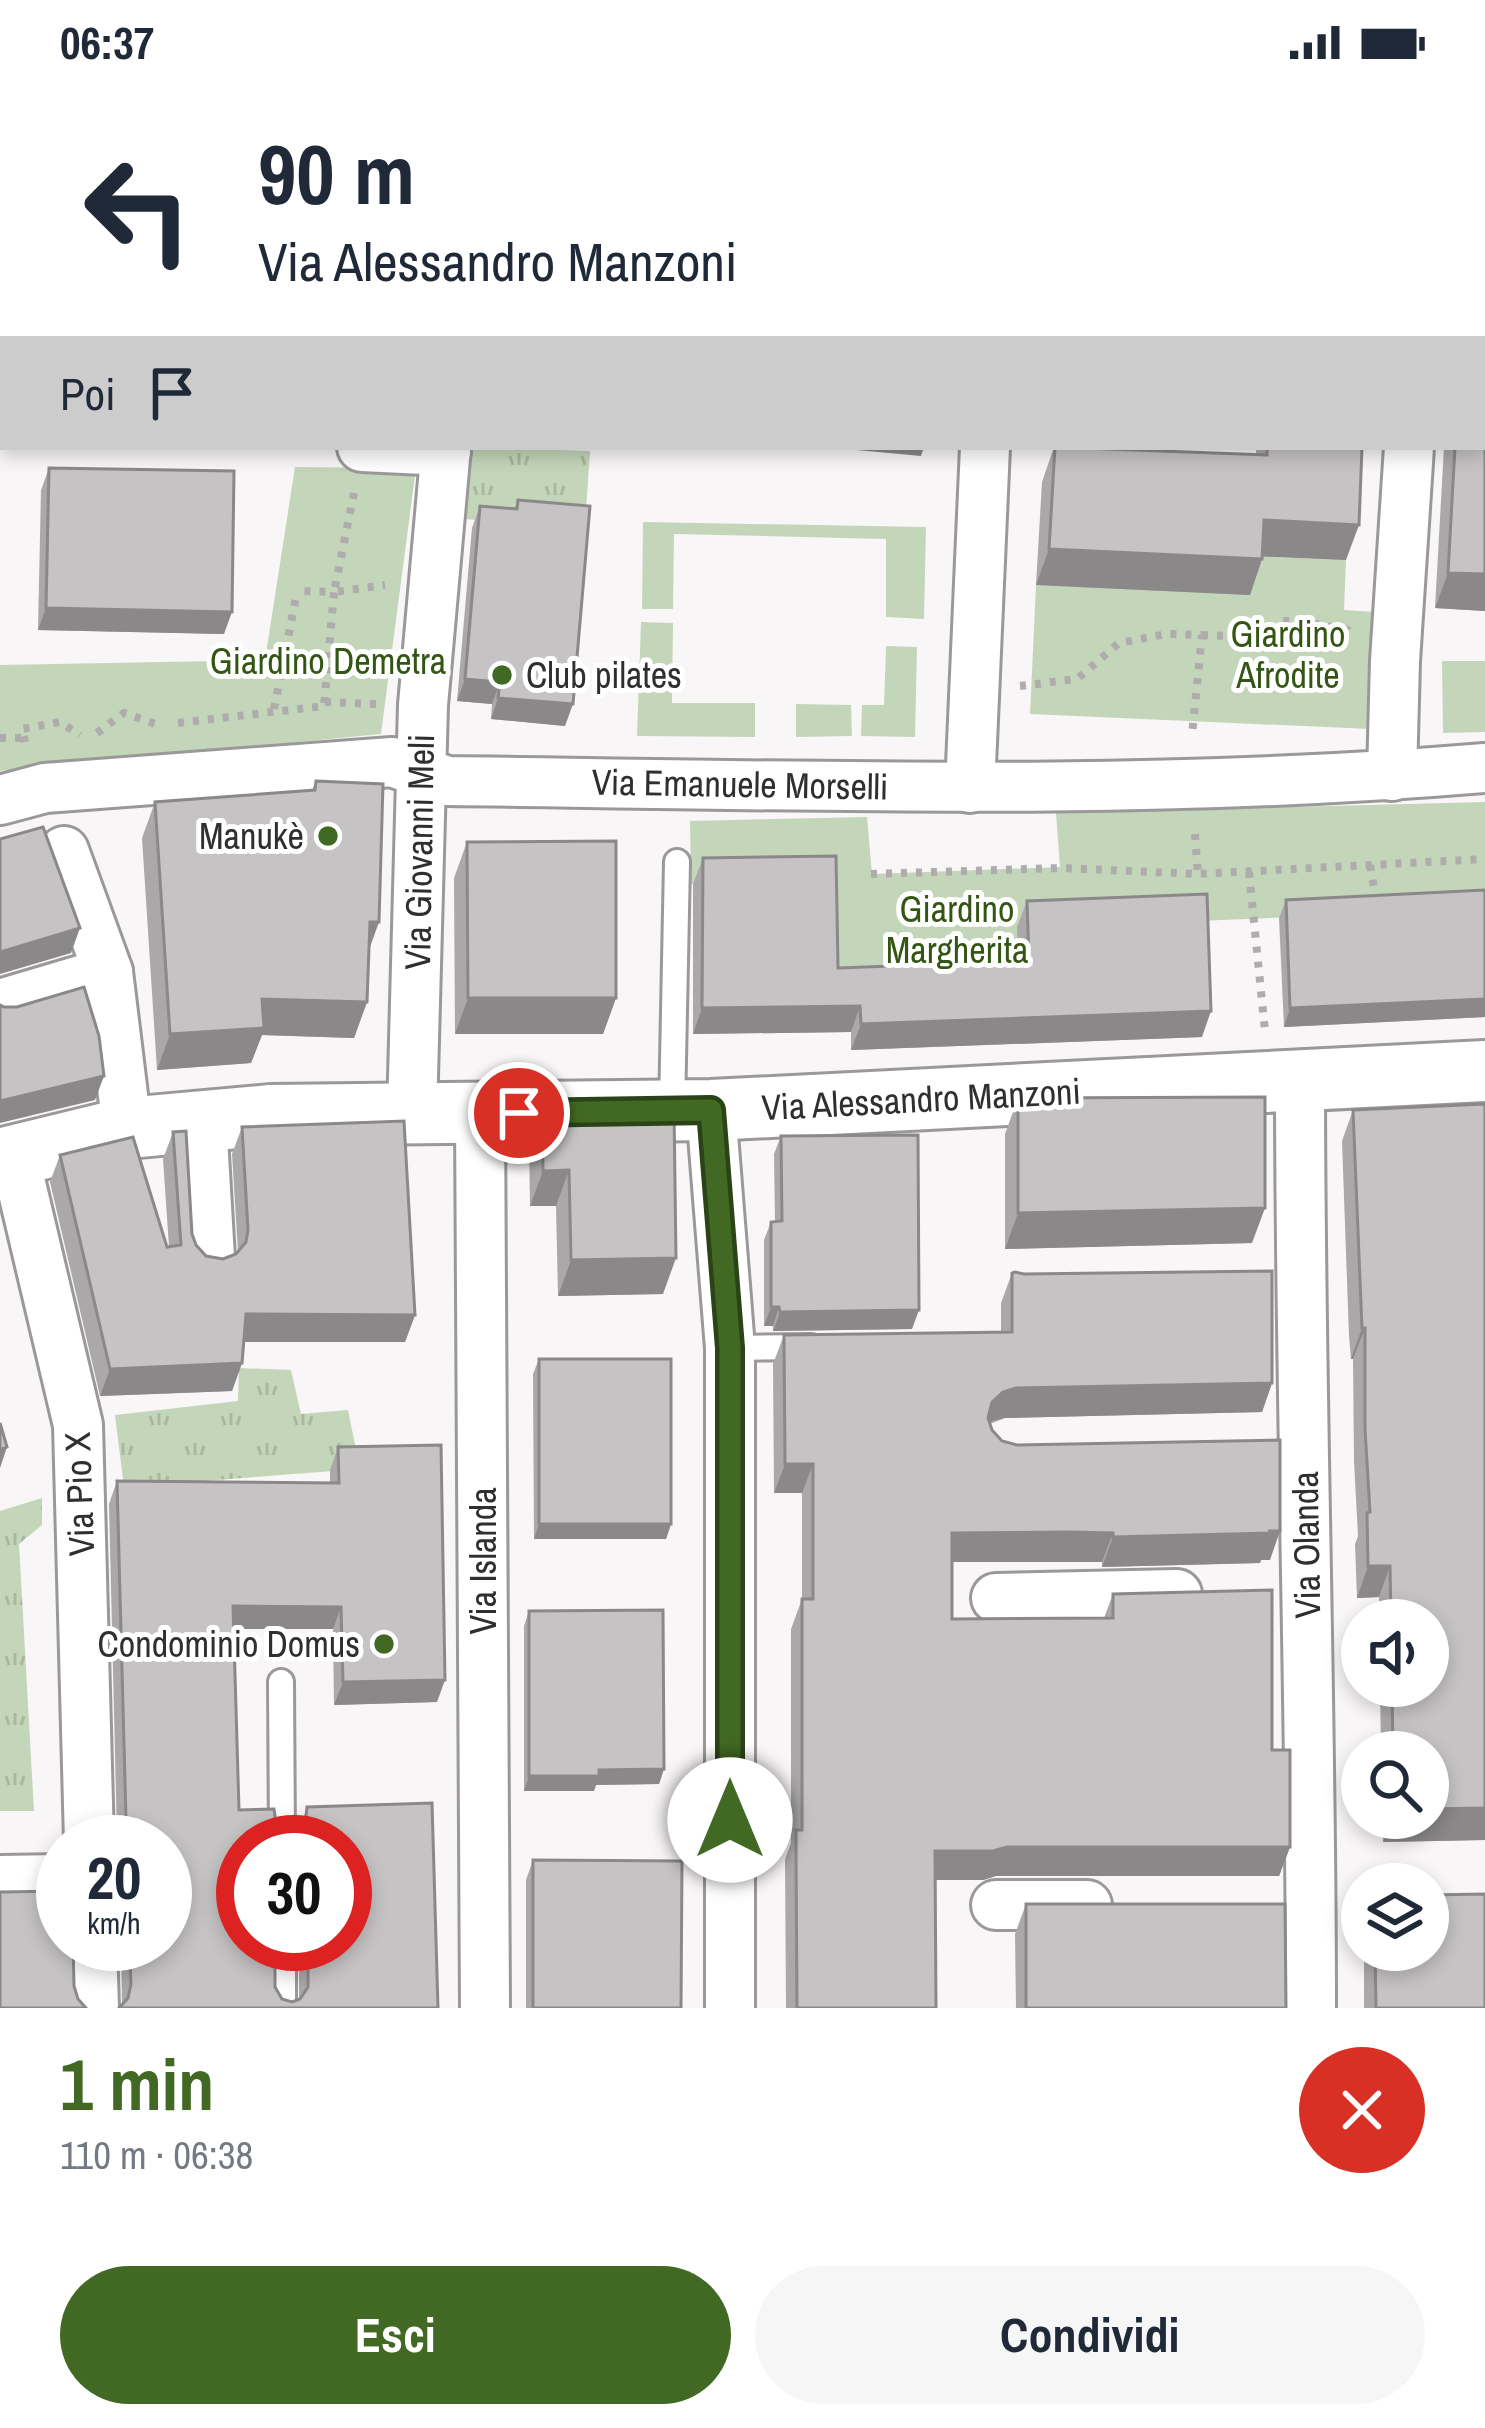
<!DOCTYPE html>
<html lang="it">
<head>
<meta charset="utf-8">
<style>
	body { margin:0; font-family:"Archivo Narrow",sans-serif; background:#f6f6f7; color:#1f2937; height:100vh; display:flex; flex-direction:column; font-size:45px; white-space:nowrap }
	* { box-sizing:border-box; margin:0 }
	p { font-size:39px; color:#747a83 }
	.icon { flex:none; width:66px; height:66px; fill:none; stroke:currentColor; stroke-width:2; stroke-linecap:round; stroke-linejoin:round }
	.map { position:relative; height:1924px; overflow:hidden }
	.sheet { display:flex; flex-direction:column; background:#fff; flex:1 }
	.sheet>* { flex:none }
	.banner { position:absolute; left:0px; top:0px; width:1485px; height:366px; box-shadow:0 6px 18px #0003; background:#fff; color:#1f2937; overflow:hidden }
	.tools { position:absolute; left:1341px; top:1515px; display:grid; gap:24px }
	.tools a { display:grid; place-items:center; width:108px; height:108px; border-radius:50%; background:#fff; box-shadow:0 6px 18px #0003; font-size:60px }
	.speed { position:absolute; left:36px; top:1731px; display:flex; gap:24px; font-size:60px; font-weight:700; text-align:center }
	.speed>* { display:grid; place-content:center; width:156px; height:156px; border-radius:50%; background:#fff; box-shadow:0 6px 18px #0003; line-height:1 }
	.speed small { font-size:30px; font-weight:400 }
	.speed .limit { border:18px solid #d22; background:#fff; color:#111 }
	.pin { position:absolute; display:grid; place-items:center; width:102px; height:102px; color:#fff; margin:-51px; border:6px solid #fff; border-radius:50%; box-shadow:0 3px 12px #0007 }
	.me { position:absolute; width:132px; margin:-66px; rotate:0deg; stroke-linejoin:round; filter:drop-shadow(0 0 9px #0008) }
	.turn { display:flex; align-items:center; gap:42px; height:252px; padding:0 60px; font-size:54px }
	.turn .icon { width:156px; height:156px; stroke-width:2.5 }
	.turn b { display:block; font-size:84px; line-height:102px }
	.then { display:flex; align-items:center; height:114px; padding:0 60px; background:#0003; gap:24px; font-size:45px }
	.round { display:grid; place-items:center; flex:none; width:126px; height:126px; border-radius:63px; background:#f6f6f7 }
	.summary { display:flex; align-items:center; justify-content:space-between; height:204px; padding:0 60px }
	h1 { font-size:72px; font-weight:700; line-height:90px; color:#426923 }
	.primary-button { display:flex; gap:24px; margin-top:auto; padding:24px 60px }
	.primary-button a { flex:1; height:138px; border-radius:72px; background:#426923; color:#fff; font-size:48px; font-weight:700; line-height:138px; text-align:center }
	.primary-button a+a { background:#f6f6f7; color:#1f2937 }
	.status { display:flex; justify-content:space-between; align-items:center; height:84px; padding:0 60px; background:#fff; direction:ltr }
	.status svg { height:33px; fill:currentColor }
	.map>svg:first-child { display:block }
</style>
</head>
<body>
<div class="status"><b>06:37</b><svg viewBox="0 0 49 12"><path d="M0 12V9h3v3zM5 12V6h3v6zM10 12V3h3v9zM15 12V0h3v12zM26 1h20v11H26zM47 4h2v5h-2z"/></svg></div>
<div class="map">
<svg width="1485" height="1924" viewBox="0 0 1485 1924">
	<defs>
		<pattern id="grass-tufts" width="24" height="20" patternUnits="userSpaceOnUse" patternTransform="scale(3)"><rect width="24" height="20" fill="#c4d6b9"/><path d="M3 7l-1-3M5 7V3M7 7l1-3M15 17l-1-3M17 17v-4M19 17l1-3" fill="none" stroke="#a9b89f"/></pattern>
	</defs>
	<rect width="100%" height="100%" fill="#f9f6f8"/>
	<g fill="url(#grass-tufts)">
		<polygon points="466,363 590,367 585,442 462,435"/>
		<polygon points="239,1284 291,1286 301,1330 348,1326 360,1385 124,1403 115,1331 238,1317"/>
		<polygon points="42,1414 42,1441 19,1460 34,1727 0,1727 0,1427"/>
	</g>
	<g fill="#c4d6b9">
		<polygon points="295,383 416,384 381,650 0,687 0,581 265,576"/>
		<polygon points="643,438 926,443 924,535 886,533 886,455 674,450 673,525 642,525"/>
		<polygon points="1251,472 1346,476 1344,526 1376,528 1370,645 1030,630 1036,501 1249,510"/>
		<polygon points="641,538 673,539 672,619 755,619 755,653 637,652"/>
		<polygon points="886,562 917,563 915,653 861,652 862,621 884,621"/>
		<polygon points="1442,577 1485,577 1485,648 1443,649"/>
		<polygon points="796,620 851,621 852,652 796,653"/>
		<polygon points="1485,718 1485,825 1197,837 1019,903 828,912 827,798 691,800 690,737 867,733 872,790 1060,783 1056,729"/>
	</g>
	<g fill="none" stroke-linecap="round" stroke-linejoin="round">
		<defs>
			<g id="service">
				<polyline points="672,1026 677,778"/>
				<polyline points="730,1264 811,1263"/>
				<polyline points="281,1598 282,1758"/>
				<polyline points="283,1860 283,1924"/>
			</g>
			<g id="minor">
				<polyline points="477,3 477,0"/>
				<polyline points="719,3 719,0"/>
				<polyline points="362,363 446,367"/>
				<polyline points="1392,692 1395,577 1409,363"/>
				<polyline points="970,704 985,363"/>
				<path d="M 0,716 L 45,704 L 392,678 L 447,697 C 793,701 1140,713 1485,684"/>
				<polyline points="64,767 108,888 127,1044"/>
				<polyline points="0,920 108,888"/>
				<path d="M 1300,998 C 1300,1306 1311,1615 1311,1924"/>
				<polyline points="711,1026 730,1264 730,1924"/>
				<polyline points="480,1029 485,1924"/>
				<polyline points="412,1030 423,621 446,363"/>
				<polyline points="202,1037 210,1174"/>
				<polyline points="14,1070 78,1341 89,1758"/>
				<polyline points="996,1514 1177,1510"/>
				<polyline points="0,1796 63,1795"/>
				<polyline points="996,1821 1087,1821"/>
				<polyline points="92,1860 94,1924"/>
			</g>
			<polyline id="tertiary" points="0,1075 127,1044 271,1031 711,1026 1485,987"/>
		</defs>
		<use href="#service" stroke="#9b989a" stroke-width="30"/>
		<use href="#minor" stroke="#9b989a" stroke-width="54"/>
		<use href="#tertiary" stroke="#9b989a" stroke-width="66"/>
		<g stroke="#afacae" stroke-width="8" stroke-dasharray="6 9" stroke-linecap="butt">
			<polyline points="354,409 334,508 385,501"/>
			<polyline points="1202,551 1268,553 1278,537 1300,537 1348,546 1350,550"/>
			<polyline points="1020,602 1077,595 1119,559 1167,550 1202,551 1192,651"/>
			<polyline points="325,618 377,620"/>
			<polyline points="274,625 297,508"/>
			<polyline points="178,639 324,622 334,508 297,507"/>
			<polyline points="97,649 124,629 158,641"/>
			<polyline points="0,654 23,654"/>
			<polyline points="25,658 22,645 60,638 80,651"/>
			<polyline points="1195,750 1198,790"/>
			<polyline points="1370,781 1377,821"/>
			<polyline points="1249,788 1265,947"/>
			<polyline points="871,790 1061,784 1198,790 1485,775"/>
		</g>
		<use href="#service" stroke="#fff" stroke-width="24"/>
		<use href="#minor" stroke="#fff" stroke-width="48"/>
		<use href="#tertiary" stroke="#fff" stroke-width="60"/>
	</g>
	<g fill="#aaa8a9" fill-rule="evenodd">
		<polygon points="1485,0 1485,145 1482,145 1482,59"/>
		<polygon points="1054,363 1256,371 1256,363 1362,363 1346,476 1263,472 1250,511 1036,501 1042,398"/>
		<polygon points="1444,363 1482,363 1485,527 1435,524"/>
		<polygon points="49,384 224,550 38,546 41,406"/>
		<polygon points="518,416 565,642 491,635 492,620 457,617 472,444 480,422 514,425"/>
		<polygon points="316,697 369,866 367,918 354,954 262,951 251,979 157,986 142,754 155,718 312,706"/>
		<polygon points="467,758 616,914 603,950 455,950 454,794"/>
		<polygon points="703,774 838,884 1018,877 1017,843 1027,817 1202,953 851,966 851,948 693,950 693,800"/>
		<polygon points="1485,806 1485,933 1284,943 1279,834 1286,816"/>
		<polygon points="1018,1014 1252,1159 1005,1165 1005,1050"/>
		<polygon points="1353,1026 1485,1756 1383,1758 1382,1734 1428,1734 1428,1668 1381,1668 1380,1602 1428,1602 1428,1536 1379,1536 1379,1513 1357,1514 1355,1460 1358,1452 1354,1377 1353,1275 1351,1275 1349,1252 1342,1057"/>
		<polygon points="542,1027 663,1210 558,1212 556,1122 530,1122 529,1063"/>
		<polygon points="242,1043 415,1231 405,1258 244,1258 242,1279 232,1307 100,1312 50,1098 60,1071 169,1163 163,1075 173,1048 192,1150 196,1161 206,1172 223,1175 238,1168 232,1070"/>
		<polygon points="781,1052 912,1245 773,1247 773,1242 764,1242 764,1156 771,1138 775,1138 774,1070"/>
		<polygon points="1012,1189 1272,1299 1262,1328 1005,1334 990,1340 992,1346 1002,1357 1270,1476 1261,1476 1260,1479 1102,1483 1102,1478 952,1478 952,1535 1104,1534 1113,1510 1272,1666 1290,1763 1279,1792 996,1792 983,1796 935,1796 936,1924 786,1924 785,1775 791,1759 791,1545 802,1515 802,1409 774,1409 773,1280 784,1251 1001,1248 1001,1219"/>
		<polygon points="539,1275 671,1440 666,1455 534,1455 533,1290"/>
		<path d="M 338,1363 L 437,1618 L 334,1621 L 333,1545 L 234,1545 L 239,1726 L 277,1745 L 283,1750 L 292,1752 L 298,1749 L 307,1723 L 438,1924 L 122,1920 L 121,1860 L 165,1860 L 117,1753 L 109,1420 L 117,1397 L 330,1399 L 330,1386 ZM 243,1758 L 345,1860 L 299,1860 L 299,1915 L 292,1918 L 282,1915 L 275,1903 Z"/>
		<polygon points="529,1527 664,1685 659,1700 596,1701 594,1707 524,1707 524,1542"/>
		<polygon points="533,1776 681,1924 526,1924 526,1796"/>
		<polygon points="1026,1820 1286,1924 1016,1924 1015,1850"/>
		<polygon points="1364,1866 1428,1866 1485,1924 1364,1924"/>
	</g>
	<g fill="#8b888a">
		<polygon points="516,0 561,0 560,3 515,3"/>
		<polygon points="565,0 627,0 626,3 563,3"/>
		<rect x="0" y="25" width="3" height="31"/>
		<polygon points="824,363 924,363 921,372"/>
		<polygon points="1264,436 1359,441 1346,476 1251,472"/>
		<polygon points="1049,465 1262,475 1250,511 1036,501"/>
		<polygon points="1448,489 1485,490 1485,527 1435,524"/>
		<polygon points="46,524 232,528 224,550 38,546"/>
		<polygon points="465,595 500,598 492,620 457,617"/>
		<polygon points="498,614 573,620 565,642 491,635"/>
		<polygon points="370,838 379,838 366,874"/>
		<polygon points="80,844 71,869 0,890 0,868"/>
		<polygon points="468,914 616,914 603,950 455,950"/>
		<polygon points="262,915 367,918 354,954 262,951 251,979 157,986 170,950"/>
		<polygon points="1485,915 1485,933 1284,943 1290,924"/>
		<polygon points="860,922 851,948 693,950 702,924"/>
		<polygon points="1211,927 1202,953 851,966 861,940"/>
		<polygon points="104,992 95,1016 0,1039 0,1017"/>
		<polygon points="569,1086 556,1122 530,1122 543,1087"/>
		<polygon points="1265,1124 1252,1159 1005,1165 1018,1129"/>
		<polygon points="676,1174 663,1210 558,1212 571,1176"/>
		<polygon points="771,1223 779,1223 773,1242 764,1242"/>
		<polygon points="919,1226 912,1245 773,1247 780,1228"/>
		<polygon points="246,1230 415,1231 405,1258 236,1258"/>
		<polygon points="1362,1244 1365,1244 1353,1275 1351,1275"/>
		<polygon points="242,1279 232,1307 100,1312 110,1285"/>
		<polygon points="1272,1299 1262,1328 1005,1334 992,1337 982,1347 992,1318 1003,1308 1016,1304"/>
		<polygon points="7,1363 0,1384 0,1366"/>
		<polygon points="785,1380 813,1380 802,1409 774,1409"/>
		<polygon points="539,1440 671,1440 666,1455 534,1455"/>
		<polygon points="1280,1447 1270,1476 1261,1476 1260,1479 1102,1483 1113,1453"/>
		<polygon points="1069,1448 1113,1449 1102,1478 942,1478 952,1449"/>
		<polygon points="1368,1482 1390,1482 1379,1513 1357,1514"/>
		<polygon points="233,1522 341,1523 333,1545 225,1545"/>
		<polygon points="445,1596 437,1618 334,1621 343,1598"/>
		<polygon points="664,1685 659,1700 596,1701 594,1707 524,1707 529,1692 599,1686"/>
		<polygon points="1485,1724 1485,1756 1383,1758 1391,1734 1428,1734 1428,1725"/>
		<polygon points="1007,1763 1290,1763 1279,1792 996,1792 983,1796 925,1796 935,1767"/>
	</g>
	<g fill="#c6c3c5" stroke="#8b888a" stroke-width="3" fill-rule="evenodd">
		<polygon points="0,0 189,0 189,3 3,3 3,25 0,25"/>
		<rect x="761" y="0" width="92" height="3"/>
		<rect x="925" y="0" width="436" height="3"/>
		<polygon points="1482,204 1485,204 1485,490 1448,489 1455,363 1482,363"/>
		<polygon points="1055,363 1267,371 1267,363 1362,363 1359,441 1264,436 1262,475 1049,465"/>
		<polygon points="49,384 234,387 232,528 46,524"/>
		<polygon points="518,416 590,422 573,620 498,614 500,598 465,595 480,422 517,425"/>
		<polygon points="316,697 383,700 379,838 370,838 367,918 262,915 264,944 170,950 155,718 315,706"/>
		<polygon points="43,743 80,844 0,868 0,755"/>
		<polygon points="616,757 616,914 468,914 467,758"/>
		<polygon points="836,772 838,884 1029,877 1027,817 1207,810 1211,927 861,940 860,922 702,924 703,774"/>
		<polygon points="1485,806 1485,915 1290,924 1286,816"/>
		<polygon points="84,903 99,952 104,992 0,1017 0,921 4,923 17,923"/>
		<polygon points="1265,1013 1265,1124 1018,1129 1018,1014"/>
		<polygon points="1485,1020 1485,1724 1428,1725 1428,1668 1393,1668 1392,1602 1428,1602 1428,1536 1391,1536 1390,1482 1368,1482 1367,1429 1370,1428 1365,1345 1365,1244 1362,1244 1361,1220 1353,1026"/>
		<polygon points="674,1025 676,1174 571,1176 569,1086 543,1087 542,1027"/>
		<polygon points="404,1037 415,1231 246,1230 242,1279 110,1285 60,1071 133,1053 167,1163 181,1161 173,1048 186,1047 192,1150 196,1161 206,1172 223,1175 236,1170 246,1158 248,1146 242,1043"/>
		<polygon points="918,1051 919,1226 780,1228 779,1223 771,1223 771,1138 782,1137 781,1052"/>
		<polygon points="1272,1187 1272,1299 1016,1304 1003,1308 992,1318 988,1334 992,1346 1002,1357 1017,1361 1280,1356 1280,1447 1270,1447 1271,1449 1113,1453 1113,1449 1069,1448 952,1449 952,1535 1113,1534 1113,1510 1272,1506 1272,1666 1290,1666 1290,1763 1007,1763 993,1767 935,1767 936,1924 797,1924 796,1767 796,1746 802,1746 802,1515 813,1515 813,1380 785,1380 784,1251 1012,1248 1012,1189 1015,1188 1024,1190"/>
		<rect x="539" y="1275" width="132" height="165"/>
		<polygon points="0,1339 7,1363 0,1366"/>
		<path d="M 441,1361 L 445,1596 L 343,1598 L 341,1523 L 233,1522 L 239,1726 L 274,1725 L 277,1745 L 283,1750 L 292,1752 L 300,1749 L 305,1742 L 307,1723 L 432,1719 L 438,1924 L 119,1924 L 128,1914 L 131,1900 L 129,1860 L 165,1860 L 165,1758 L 112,1758 L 122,1750 L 126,1735 L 117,1397 L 339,1399 L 338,1363 ZM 243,1758 L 345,1758 L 345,1860 L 308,1860 L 308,1903 L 300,1915 L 292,1918 L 282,1915 L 275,1903 L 275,1860 L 243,1860 Z"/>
		<polygon points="663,1526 664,1685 599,1686 599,1692 529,1692 529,1527"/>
		<polygon points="533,1776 682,1777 681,1924 533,1924"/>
		<polygon points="63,1807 63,1860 73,1860 74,1902 78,1915 86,1924 0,1924 0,1808"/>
		<polygon points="1485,1810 1485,1924 1376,1924 1375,1866 1428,1866 1428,1811"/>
		<polygon points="1026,1820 1285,1820 1286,1924 1026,1924"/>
	</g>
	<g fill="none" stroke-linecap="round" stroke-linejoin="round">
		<defs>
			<polyline id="route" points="519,1029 711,1026 730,1264 730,1736"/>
		</defs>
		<use href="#route" stroke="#2b4417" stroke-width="30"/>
		<use href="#route" stroke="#426923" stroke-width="21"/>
	</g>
	<g fill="#426923" stroke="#fff" stroke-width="4.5">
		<circle cx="502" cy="591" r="12"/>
		<circle cx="328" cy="752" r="12"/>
		<circle cx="384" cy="1560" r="12"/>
	</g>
	<g text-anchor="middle" stroke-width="10" stroke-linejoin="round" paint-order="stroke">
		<g font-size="36" fill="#335615" stroke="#fff">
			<text x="1288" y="563">Giardino<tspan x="1288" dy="41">Afrodite</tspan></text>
			<text x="328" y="590">Giardino Demetra</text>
			<text x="957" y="838">Giardino<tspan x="957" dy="41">Margherita</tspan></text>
		</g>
		<g font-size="36" fill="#302f30" stroke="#fff" text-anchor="end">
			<text x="526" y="604" text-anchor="start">Club pilates</text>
			<text x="304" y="765">Manukè</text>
			<text x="360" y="1573">Condominio Domus</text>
		</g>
		<g font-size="36" fill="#302f30" stroke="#fff">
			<text transform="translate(740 700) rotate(1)" y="13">Via Emanuele Morselli</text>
			<text transform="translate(419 768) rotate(-89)" y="13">Via Giovanni Meli</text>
			<text transform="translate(921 1015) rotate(-3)" y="13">Via Alessandro Manzoni</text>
			<text transform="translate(79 1410) rotate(-92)" y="13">Via Pio X</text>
			<text transform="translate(1306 1461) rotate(-91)" y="13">Via Olanda</text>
			<text transform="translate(483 1477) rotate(-90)" y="13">Via Islanda</text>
		</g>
	</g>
</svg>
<div class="tools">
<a><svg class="icon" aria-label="sound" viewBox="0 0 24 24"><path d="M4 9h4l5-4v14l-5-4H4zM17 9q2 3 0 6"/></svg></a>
<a><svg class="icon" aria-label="search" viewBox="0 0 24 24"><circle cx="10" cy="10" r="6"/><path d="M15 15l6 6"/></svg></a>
<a><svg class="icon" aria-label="layers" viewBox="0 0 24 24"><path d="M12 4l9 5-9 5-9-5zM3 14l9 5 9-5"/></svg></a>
</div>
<div class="speed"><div>20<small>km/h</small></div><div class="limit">30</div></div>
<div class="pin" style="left:519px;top:1029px;background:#d93025"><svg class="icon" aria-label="arrive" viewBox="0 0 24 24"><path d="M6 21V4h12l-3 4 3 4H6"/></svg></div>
<svg class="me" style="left:730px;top:1736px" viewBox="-20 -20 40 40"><circle r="19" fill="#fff"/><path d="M0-13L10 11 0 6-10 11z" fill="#426923"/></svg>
<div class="banner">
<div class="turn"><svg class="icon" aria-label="left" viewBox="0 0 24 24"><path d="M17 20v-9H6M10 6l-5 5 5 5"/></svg><div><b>90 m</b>Via Alessandro Manzoni</div></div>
<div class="then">Poi<svg class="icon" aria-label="arrive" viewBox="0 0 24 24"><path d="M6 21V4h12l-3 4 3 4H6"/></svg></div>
</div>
</div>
<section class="sheet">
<div class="summary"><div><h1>1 min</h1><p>110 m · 06:38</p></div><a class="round" style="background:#d93025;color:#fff"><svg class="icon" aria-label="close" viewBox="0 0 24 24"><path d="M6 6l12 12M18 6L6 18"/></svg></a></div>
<div class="primary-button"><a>Esci</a><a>Condividi</a></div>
</section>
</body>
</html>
